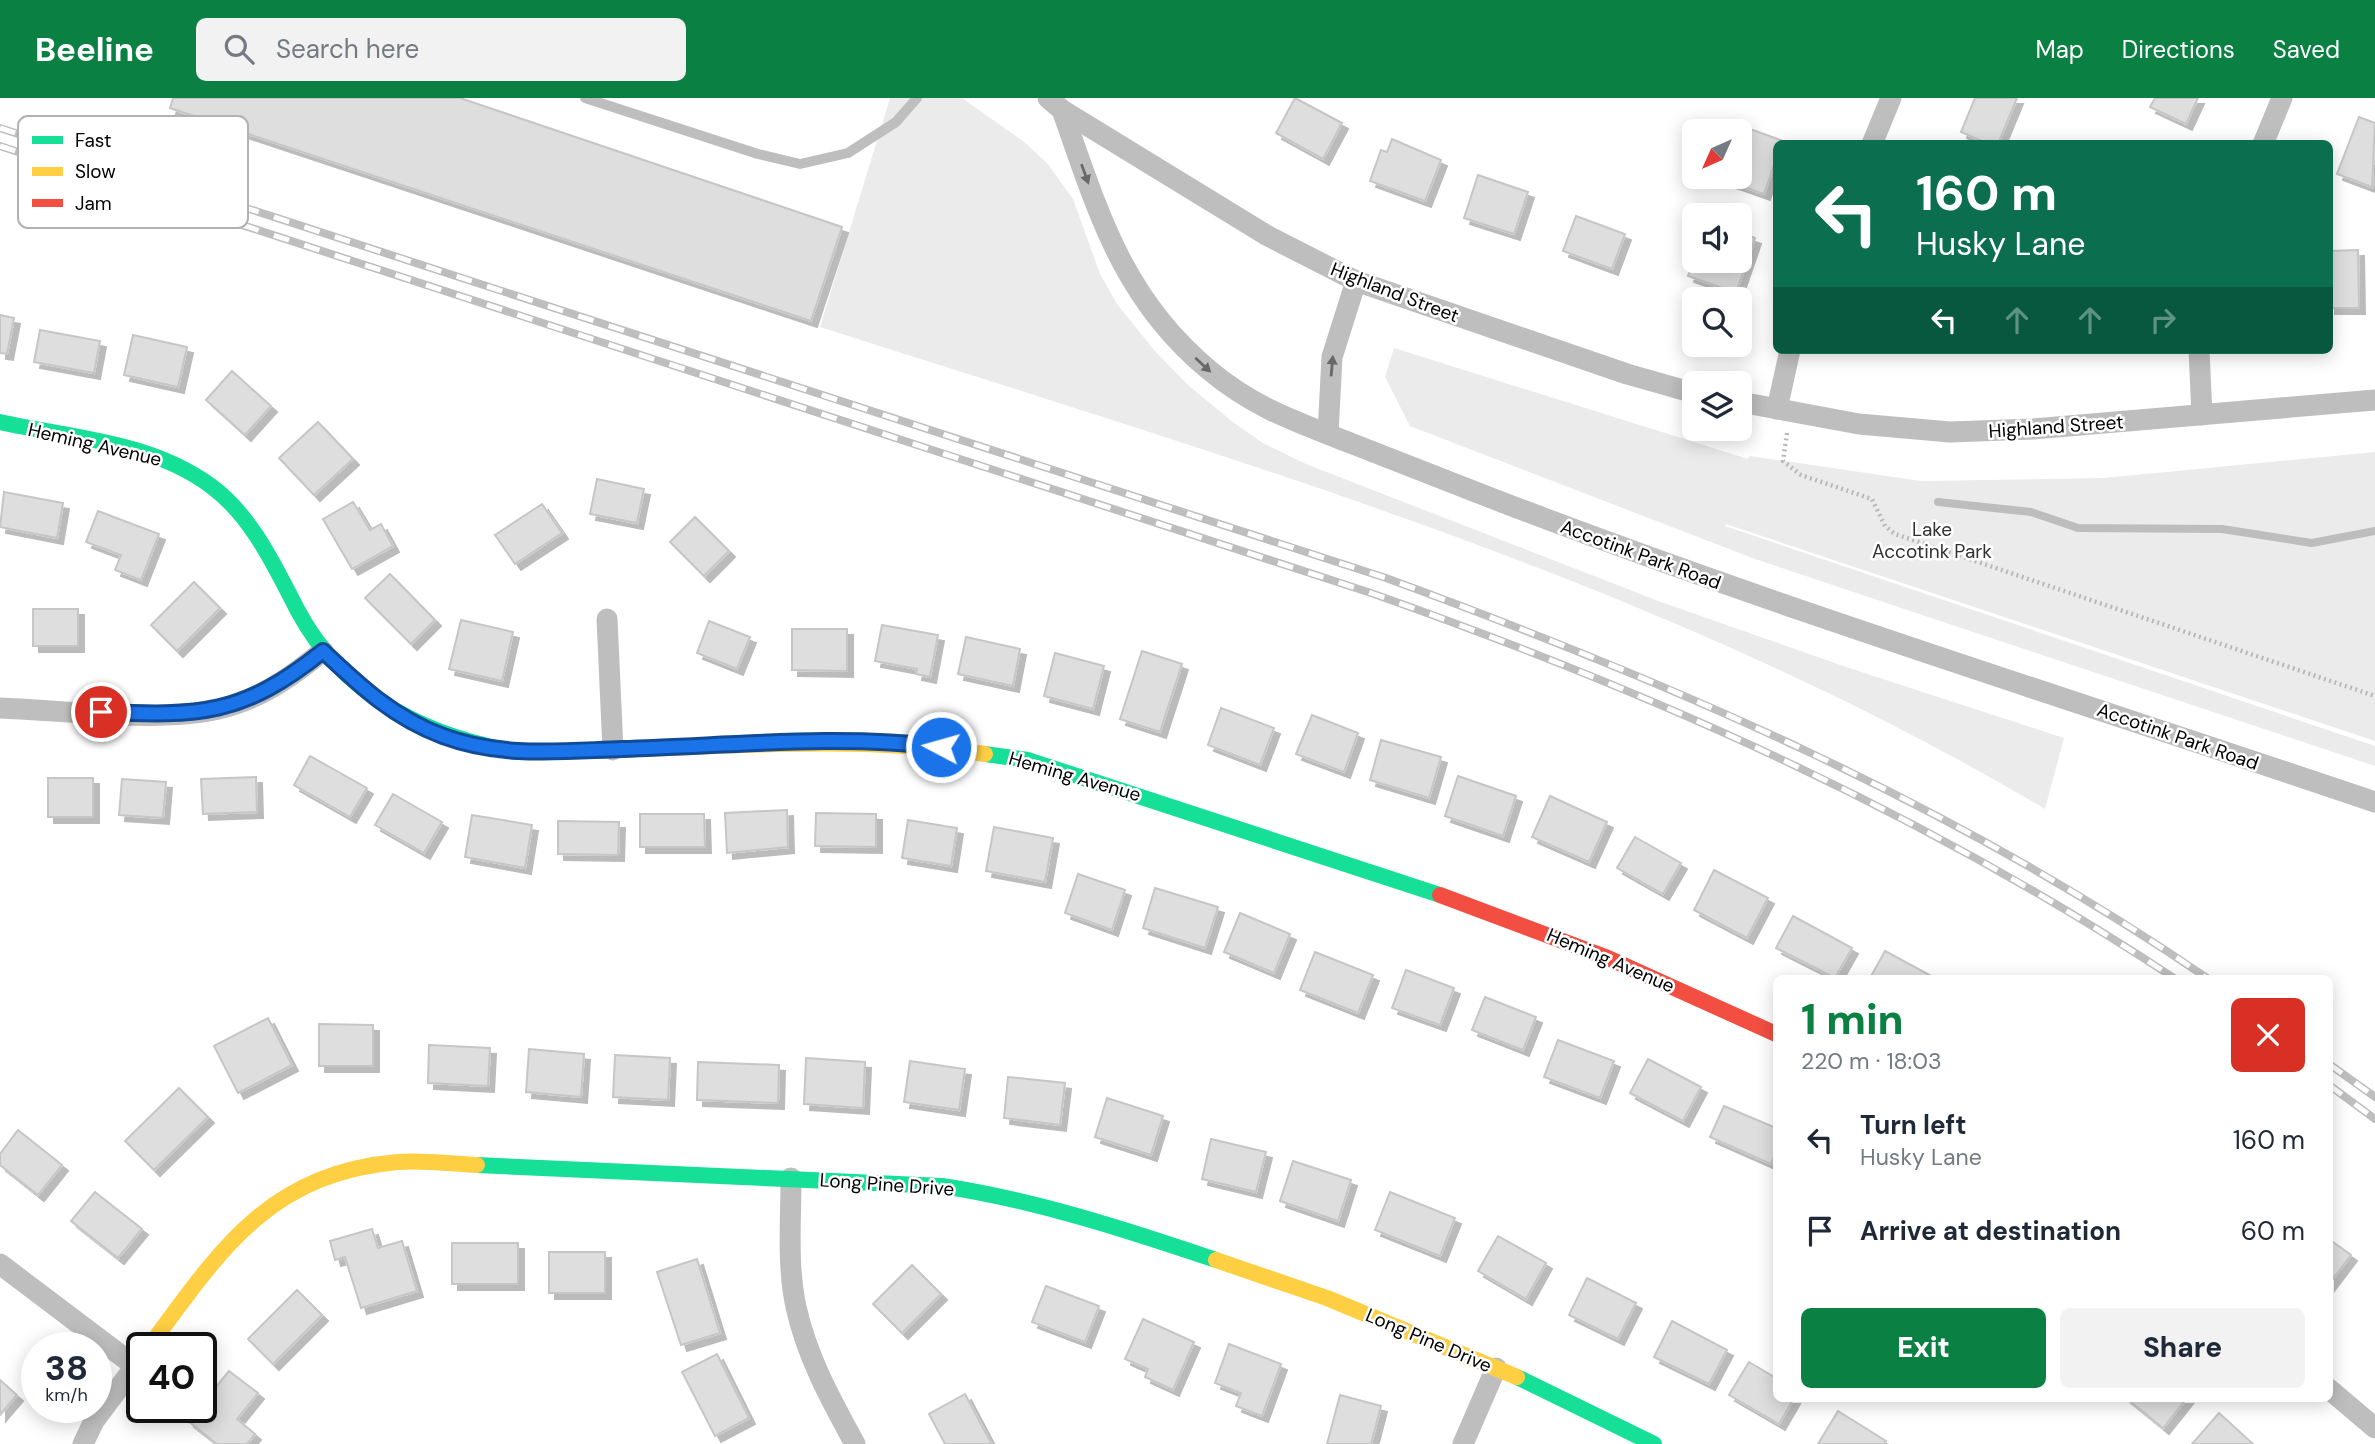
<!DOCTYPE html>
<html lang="en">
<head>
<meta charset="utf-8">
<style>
	body { margin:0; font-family:"DM Sans",sans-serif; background:#f2f2f3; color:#1f2937; height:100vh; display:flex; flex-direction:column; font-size:26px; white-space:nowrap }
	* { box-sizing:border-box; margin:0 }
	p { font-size:23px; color:#747a83 }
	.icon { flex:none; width:38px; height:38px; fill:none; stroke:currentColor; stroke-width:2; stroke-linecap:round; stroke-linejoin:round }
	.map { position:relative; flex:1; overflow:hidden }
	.drawer { position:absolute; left:1773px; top:877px; width:560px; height:427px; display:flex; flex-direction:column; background:#fff; border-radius:10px; box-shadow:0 4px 18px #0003 }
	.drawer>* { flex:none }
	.top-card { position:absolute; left:1773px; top:42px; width:560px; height:214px; border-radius:10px; box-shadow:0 4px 18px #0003; background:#0b6e4f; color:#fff; overflow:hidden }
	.needle { width:46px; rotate:225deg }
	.controls { position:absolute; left:1682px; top:21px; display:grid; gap:14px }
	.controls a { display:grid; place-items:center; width:70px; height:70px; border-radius:10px; background:#fff; box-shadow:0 4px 18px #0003; font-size:35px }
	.speed { position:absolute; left:21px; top:1234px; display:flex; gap:14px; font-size:35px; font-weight:700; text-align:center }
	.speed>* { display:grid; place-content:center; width:91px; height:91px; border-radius:50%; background:#fff; box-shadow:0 4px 18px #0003; line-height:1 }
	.speed small { font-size:18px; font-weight:400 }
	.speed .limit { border:4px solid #111; border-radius:10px; background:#fff; color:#111 }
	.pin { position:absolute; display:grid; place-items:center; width:60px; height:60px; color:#fff; margin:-30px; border:4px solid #fff; border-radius:50%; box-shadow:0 2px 7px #0007 }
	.me { position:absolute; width:77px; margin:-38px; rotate:276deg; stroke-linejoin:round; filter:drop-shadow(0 0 5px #0008) }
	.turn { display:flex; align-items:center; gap:24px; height:147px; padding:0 28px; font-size:32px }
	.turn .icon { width:91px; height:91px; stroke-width:2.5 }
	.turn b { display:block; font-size:49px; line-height:60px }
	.lanes { display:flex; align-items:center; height:66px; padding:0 28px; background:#0003; justify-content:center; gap:35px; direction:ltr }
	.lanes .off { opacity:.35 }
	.round { display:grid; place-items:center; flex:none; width:74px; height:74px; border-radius:10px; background:#f2f2f3 }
	.head { display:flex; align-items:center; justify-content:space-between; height:119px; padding:0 28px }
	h1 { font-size:42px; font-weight:800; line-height:52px; color:#0b8043 }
	.primary-button { display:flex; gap:14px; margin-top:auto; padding:14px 28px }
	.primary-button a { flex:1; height:80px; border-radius:10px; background:#0b8043; color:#fff; font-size:28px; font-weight:800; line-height:80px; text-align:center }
	.primary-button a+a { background:#f2f2f3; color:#1f2937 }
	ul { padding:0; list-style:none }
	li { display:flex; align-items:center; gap:21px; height:91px; padding:0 28px }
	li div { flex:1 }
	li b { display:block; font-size:26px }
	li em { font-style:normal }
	header { display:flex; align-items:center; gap:42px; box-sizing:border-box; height:98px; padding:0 35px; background:#0b8043; color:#fff }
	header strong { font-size:33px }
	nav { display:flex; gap:38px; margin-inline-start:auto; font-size:24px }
	.search { width:490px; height:63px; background:#f2f2f3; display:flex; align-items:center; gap:18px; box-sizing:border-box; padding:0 24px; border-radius:10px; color:#747a83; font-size:26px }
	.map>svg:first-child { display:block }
</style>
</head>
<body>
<header>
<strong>Beeline</strong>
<div class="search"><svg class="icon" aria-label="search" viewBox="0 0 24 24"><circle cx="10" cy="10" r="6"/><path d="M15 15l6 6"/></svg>Search here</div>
<nav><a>Map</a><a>Directions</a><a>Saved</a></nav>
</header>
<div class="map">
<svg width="2375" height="1346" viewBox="0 0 2375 1346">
	<defs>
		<filter id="shadow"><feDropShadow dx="6" dy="6" stdDeviation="0" flood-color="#0004"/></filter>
	</defs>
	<rect width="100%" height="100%" fill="#fff"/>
	<g fill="#ebebeb">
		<path d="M 890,0 L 962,0 L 1023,43 L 1047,65 L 1073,101 L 1100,176 L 1117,206 L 1154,252 L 1188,287 L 1234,325 L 1263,345 L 1306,366 L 1661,504 L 1846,569 L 2064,640 L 2045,711 C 1664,485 1239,363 820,229 Z"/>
		<polygon points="1394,250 1748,361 1750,358 1921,383 2104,380 2375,354 2375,643 1726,426 1725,428 2375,648 2375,668 1755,461 1410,328 1385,279"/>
	</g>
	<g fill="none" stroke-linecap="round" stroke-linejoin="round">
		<polyline stroke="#bdbdbd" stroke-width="8" points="1938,404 2031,414 2078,430 2222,431 2312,445 2375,433"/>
	</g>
	<g fill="#dedede" stroke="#c6c6c6" stroke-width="2" filter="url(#shadow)">
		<polygon points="173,0 460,0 842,129 811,223 170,10"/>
		<polygon points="1295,0 1342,25 1323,61 1276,35"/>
		<polygon points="1975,0 2017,0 1998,46 1989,46 1961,34"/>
		<polygon points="2155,0 2198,0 2186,26 2150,9"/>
		<polygon points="2359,19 2375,25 2372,89 2337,76"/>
		<polygon points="1750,31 1783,43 1776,46 1776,61 1764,96 1716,79 1740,79 1740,51 1743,52"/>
		<polygon points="1392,41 1441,62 1425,103 1370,83 1381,52 1387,54"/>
		<polygon points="1478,77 1528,94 1514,136 1464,120"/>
		<polygon points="1576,118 1625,136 1612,171 1563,153"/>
		<polygon points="1740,135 1755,140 1736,195 1688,178 1694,162 1740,163"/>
		<polygon points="2358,152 2359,210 2329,210 2329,153"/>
		<polygon points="0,217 14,220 7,256 0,255"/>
		<polygon points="40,232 100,243 94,275 34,264"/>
		<polygon points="133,237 187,249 178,289 124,277"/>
		<polygon points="232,273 271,308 245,337 206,302"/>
		<polygon points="318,324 353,361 314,397 279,360"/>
		<polygon points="597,381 644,391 637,425 590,416"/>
		<polygon points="4,394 63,405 57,440 0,429"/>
		<polygon points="353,404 370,432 381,426 393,448 352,471 323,421"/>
		<polygon points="542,406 562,435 515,466 495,437"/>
		<polygon points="98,413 159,436 141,482 115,472 121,457 86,444"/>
		<polygon points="695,419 729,453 704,478 670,444"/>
		<polygon points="390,476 435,522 411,546 365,500"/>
		<polygon points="194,484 220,510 177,553 151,527"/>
		<rect x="33" y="511" width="45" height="37"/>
		<polygon points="461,522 513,534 502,583 449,571"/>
		<polygon points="709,523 750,539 737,571 697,555"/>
		<polygon points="882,527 938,537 930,579 916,576 917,571 875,563"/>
		<polygon points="792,531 847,531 847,573 792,572"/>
		<polygon points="966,539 1020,551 1013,588 958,576"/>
		<polygon points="1142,553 1182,566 1160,634 1120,621"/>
		<polygon points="1055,555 1104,568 1093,611 1044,598"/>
		<polygon points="1221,610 1274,630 1260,667 1208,647"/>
		<polygon points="1312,617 1358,635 1344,674 1296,656"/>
		<polygon points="1381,642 1441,659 1429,700 1370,682"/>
		<polygon points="310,658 367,690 350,719 294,687"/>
		<polygon points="1458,678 1516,698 1503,738 1445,718"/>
		<polygon points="256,679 257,714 203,716 201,681"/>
		<rect x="48" y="680" width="45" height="39"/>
		<polygon points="122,681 166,684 163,720 119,717"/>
		<polygon points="393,696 442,724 424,755 375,727"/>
		<polygon points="1550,698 1607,724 1589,764 1532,739"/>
		<polygon points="787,712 788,749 727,755 725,715"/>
		<polygon points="816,715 876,716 876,749 815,748"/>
		<polygon points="640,716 704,716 705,749 640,749"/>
		<polygon points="472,717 532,727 525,770 465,759"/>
		<polygon points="908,722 957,730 951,768 902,760"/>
		<polygon points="558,723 619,724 618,757 558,756"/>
		<polygon points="994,729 1053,740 1045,784 986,773"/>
		<polygon points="1635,739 1681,765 1663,796 1617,770"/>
		<polygon points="1714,772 1768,800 1747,840 1694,812"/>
		<polygon points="1078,776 1125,792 1112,832 1065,815"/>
		<polygon points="1155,790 1218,809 1205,850 1143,830"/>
		<polygon points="1240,815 1290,836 1274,875 1224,854"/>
		<polygon points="1793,818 1852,850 1835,880 1776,850"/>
		<polygon points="1885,853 1935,880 1870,880"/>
		<polygon points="1315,854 1373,877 1358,915 1300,892"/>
		<polygon points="1406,872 1454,890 1440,927 1392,910"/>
		<polygon points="1485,899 1536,919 1523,952 1472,932"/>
		<polygon points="268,920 292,967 238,995 214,948"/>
		<polygon points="319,926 373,927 373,968 319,968"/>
		<polygon points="1558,942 1614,963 1600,1000 1544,979"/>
		<polygon points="429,947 490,950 488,988 428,985"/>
		<polygon points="529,951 584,956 581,999 526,994"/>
		<polygon points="615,957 670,960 668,1002 613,999"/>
		<polygon points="806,960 865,964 863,1010 804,1006"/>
		<polygon points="1648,961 1701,989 1683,1023 1630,995"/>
		<polygon points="910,963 965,971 959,1012 904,1004"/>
		<polygon points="698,964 779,967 778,1005 697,1002"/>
		<polygon points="1008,979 1065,985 1060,1027 1004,1020"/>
		<polygon points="179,990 208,1019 154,1072 125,1043"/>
		<polygon points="1107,1000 1163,1018 1151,1057 1095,1039"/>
		<polygon points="1724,1008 1776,1030 1776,1053 1771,1066 1710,1039"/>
		<polygon points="18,1032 62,1067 38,1097 0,1067 0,1056"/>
		<polygon points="1211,1041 1266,1054 1256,1094 1202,1081"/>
		<polygon points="1293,1063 1351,1082 1338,1123 1280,1103"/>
		<polygon points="95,1094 142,1131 118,1160 71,1123"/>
		<polygon points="1390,1094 1455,1120 1440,1158 1375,1132"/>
		<polygon points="372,1131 378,1150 402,1143 417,1193 361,1210 345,1159 335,1162 330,1143"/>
		<polygon points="1498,1138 1546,1165 1526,1201 1478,1173"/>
		<polygon points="2329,1141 2351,1157 2329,1186"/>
		<rect x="452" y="1145" width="66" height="41"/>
		<rect x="549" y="1154" width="56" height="41"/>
		<polygon points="697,1161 720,1235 681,1247 657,1174"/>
		<polygon points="912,1167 941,1196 902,1235 873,1206"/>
		<polygon points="1587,1180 1636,1205 1618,1241 1569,1217"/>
		<polygon points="1046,1188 1099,1208 1085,1244 1032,1224"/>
		<polygon points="297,1192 322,1217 273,1266 248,1241"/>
		<polygon points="1143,1221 1194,1244 1173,1292 1145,1279 1148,1271 1125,1261"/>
		<polygon points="1672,1223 1727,1252 1709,1286 1654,1259"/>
		<polygon points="1229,1246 1281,1266 1262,1318 1236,1308 1241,1295 1215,1285"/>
		<polygon points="717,1256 749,1320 715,1338 682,1274"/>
		<polygon points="1749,1264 1776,1280 1776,1300 1794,1300 1779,1326 1729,1297"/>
		<polygon points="229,1273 258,1295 237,1321 255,1336 247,1346 217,1346 188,1323"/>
		<polygon points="0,1282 17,1297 0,1317"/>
		<polygon points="965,1296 991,1345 990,1346 945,1346 929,1316"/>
		<polygon points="1340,1297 1381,1308 1371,1346 1327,1346"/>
		<polygon points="2126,1300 2187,1300 2163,1330"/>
		<polygon points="1838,1313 1886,1343 1884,1346 1818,1346"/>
		<polygon points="2219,1315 2253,1346 2192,1346"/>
	</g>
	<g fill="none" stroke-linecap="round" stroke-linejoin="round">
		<polyline stroke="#b9b9b9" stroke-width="4.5" stroke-dasharray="2 3.5" stroke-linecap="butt" points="1787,335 1783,363 1801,377 1872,401 1885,428 1895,436 2375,598"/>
		<polyline stroke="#bebebe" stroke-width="10" points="585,0 758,56 800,66 848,55 896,24 917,0"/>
		<g stroke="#bebebe" stroke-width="21">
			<polyline points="1048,0 1062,12 1268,138 1356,183 1627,276 1694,295"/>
			<path d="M 1062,12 C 1098,113 1122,200 1209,272 C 1254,310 1299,325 1353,346 C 1399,364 1445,382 1491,400 C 1782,512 2080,604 2375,704"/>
			<polyline points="1872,46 1891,0"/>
			<polyline points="2263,46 2282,0"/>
			<polyline points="2199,252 2202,317"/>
			<polyline points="1740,304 1859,326 1950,334 2033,331 2375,302"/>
			<polyline points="1777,311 1790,252"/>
			<polyline points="1328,336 1332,259 1356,183"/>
			<polyline points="607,521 613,652"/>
			<path d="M 0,610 C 65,612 177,628 236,606 C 269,595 296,575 323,553"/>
			<path d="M 791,1080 C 791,1123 787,1167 796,1209 C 807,1259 831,1302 855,1346"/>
			<polyline points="0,1166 135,1268"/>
			<polyline points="2329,1291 2375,1330"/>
			<polyline points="83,1346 94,1323 142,1259"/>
			<polyline points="1463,1346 1496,1270"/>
		</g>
		<g stroke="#16e098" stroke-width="16">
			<path d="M 0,324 C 71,340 150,343 211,388 C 252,418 275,469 298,513 C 343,597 425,638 516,654"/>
			<polyline points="985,656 1028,662 1440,797"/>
			<path d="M 477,1067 L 942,1088 C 1035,1102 1127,1132 1216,1162"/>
			<polyline points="1517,1279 1654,1346"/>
		</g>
		<g stroke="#ffcf43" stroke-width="16">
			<path d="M 516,654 C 674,655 826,633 985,656"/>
			<polyline points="1216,1162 1327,1200 1517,1279"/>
			<path d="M 148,1250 C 219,1154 268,1075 398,1064 C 424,1062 451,1066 477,1067"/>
		</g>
		<polyline stroke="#f24e42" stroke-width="16" points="1440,797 1608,860 1776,936"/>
		<defs>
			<g id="rail">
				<path d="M 0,30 L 1386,480 C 1673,585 1955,707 2207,880"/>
				<path d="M 0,48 L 1371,495 C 1655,595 1922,714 2174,880"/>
				<polyline points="2329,966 2375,999"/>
				<polyline points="2329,987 2375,1021"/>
			</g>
		</defs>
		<use href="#rail" stroke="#bebebe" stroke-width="8"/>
		<use href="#rail" stroke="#fff" stroke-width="5" stroke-dasharray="16" stroke-linecap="butt"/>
	</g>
	<defs><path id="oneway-solid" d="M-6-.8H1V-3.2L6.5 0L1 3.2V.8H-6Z" transform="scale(1.75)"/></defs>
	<g fill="#686868">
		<use href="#oneway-solid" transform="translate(1085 76) rotate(70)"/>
		<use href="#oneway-solid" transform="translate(1203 267) rotate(43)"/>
		<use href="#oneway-solid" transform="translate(1332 268) rotate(-85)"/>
	</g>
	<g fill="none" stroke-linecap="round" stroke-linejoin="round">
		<defs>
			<path id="route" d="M 101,614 C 200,618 242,618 323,553 C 360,588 394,620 443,638 C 502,660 561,653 622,651 C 728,648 836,636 941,649"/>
		</defs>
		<use href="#route" stroke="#114b97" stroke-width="18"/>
		<use href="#route" stroke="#1a73e8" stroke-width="12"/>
	</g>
	<g text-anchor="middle" stroke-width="5" stroke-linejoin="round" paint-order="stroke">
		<g font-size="19" fill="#000" stroke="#fff">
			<text transform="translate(1395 194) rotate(21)" y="7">Highland Street</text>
			<text transform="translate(2056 328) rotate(-4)" y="7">Highland Street</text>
			<text transform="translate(95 346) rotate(13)" y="7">Heming Avenue</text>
			<text transform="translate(1641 456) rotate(20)" y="7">Accotink Park Road</text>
			<text transform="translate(2178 638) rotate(19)" y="7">Accotink Park Road</text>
			<text transform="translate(1075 678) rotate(16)" y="7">Heming Avenue</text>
			<text transform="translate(1611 862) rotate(23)" y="7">Heming Avenue</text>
			<text transform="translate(887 1086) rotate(4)" y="7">Long Pine Drive</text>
			<text transform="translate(1429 1242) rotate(23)" y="7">Long Pine Drive</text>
		</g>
		<g font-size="19" fill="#313131" stroke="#fff">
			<text x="1932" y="438">Lake<tspan x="1932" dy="22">Accotink Park</tspan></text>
		</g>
	</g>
	<rect x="18" y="18" width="230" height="112" rx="10" fill="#fff" stroke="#b2b2b2" stroke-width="2"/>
	<rect x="32" y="38" width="31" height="8" fill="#16e098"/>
	<rect x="32" y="69" width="31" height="9" fill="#ffcf43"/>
	<rect x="32" y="101" width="31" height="8" fill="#f24e42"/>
	<g font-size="19" fill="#000">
		<text x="75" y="49">Fast</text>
		<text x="75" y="80">Slow</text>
		<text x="75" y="112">Jam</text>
	</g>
</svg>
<div class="controls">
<a><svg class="needle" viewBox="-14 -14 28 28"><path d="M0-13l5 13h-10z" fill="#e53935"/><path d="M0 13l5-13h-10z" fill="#747a83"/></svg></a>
<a><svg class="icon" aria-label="sound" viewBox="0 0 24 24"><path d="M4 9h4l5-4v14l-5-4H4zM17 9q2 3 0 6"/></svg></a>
<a><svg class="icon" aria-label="search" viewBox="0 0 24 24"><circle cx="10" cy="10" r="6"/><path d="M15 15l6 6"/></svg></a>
<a><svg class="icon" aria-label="layers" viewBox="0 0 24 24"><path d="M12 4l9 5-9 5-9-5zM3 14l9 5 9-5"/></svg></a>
</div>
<div class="speed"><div>38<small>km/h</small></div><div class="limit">40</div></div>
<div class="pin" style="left:101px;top:614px;background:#d93025"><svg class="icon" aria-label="arrive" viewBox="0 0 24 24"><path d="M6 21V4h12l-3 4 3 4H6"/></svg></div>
<svg class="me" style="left:941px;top:649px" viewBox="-20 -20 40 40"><circle r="17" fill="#1a73e8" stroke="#fff" stroke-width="3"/><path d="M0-11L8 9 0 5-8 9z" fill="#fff"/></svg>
<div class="top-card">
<div class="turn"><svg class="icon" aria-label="left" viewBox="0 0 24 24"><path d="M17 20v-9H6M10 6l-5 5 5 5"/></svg><div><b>160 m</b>Husky Lane</div></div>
<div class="lanes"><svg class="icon" aria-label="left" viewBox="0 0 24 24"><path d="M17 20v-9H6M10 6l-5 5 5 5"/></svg><svg class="icon off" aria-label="ahead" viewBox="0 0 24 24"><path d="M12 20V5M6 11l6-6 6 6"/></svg><svg class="icon off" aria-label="ahead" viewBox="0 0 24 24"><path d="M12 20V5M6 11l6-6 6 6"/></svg><svg class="icon off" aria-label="right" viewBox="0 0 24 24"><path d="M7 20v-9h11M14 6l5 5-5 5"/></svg></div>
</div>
<section class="drawer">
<div class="head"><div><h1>1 min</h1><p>220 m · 18:03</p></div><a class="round" style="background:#d93025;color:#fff"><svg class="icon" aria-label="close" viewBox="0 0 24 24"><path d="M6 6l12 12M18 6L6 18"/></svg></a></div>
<ul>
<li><svg class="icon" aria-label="left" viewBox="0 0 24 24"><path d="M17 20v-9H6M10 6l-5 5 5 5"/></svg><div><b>Turn left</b><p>Husky Lane</p></div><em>160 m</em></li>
<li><svg class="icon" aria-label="arrive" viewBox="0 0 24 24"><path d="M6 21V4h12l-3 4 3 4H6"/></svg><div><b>Arrive at destination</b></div><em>60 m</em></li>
</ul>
<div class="primary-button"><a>Exit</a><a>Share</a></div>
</section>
</div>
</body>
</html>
